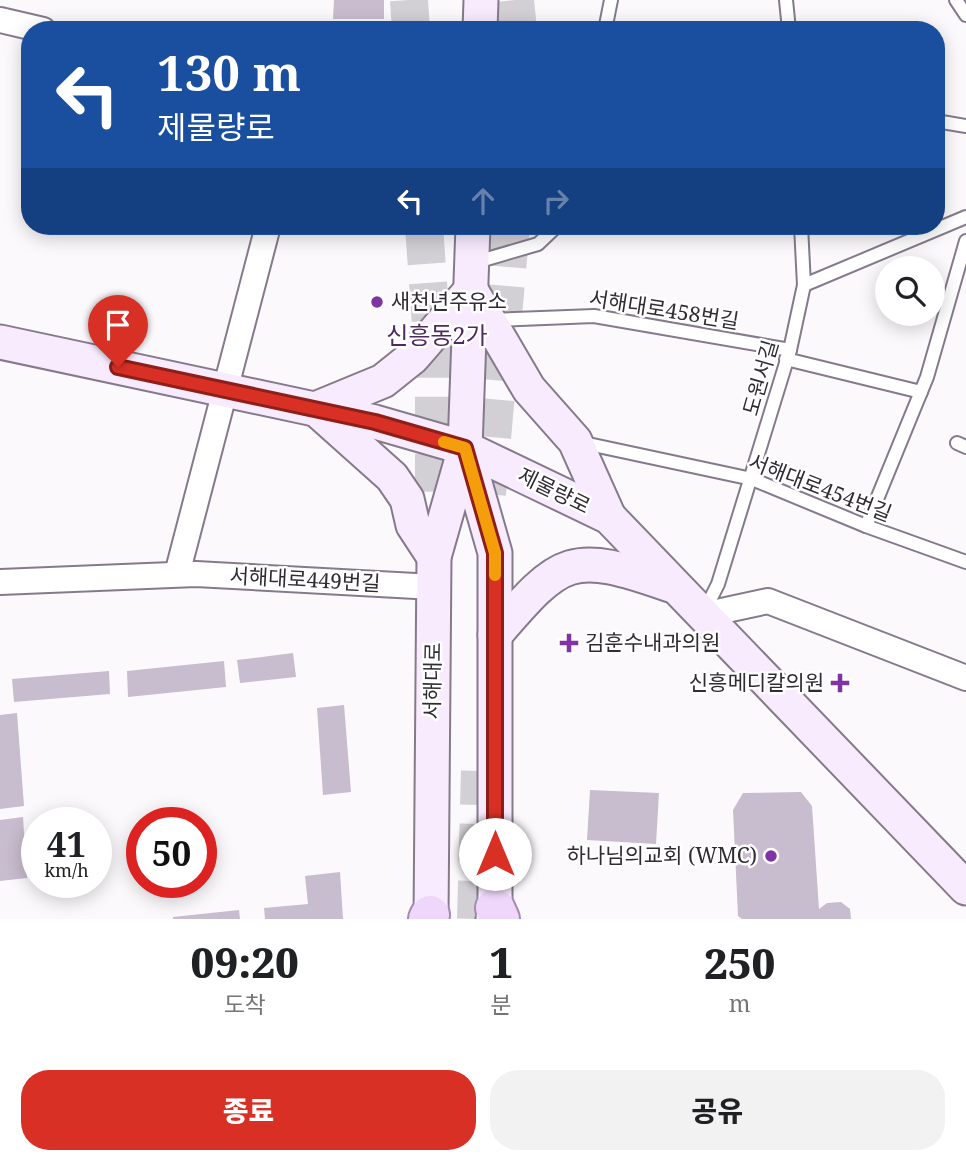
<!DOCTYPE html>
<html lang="ko">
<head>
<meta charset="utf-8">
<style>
	body { margin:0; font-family:"Noto Serif","Noto Sans KR",serif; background:#f2f2f2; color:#202124; height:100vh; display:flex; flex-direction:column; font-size:26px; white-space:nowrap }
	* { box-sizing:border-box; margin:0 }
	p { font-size:23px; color:#757577 }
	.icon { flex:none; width:38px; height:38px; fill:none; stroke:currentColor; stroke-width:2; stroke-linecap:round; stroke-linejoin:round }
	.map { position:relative; height:919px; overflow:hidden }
	.side { display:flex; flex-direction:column; background:#fff; flex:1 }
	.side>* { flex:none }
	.banner { position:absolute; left:21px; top:21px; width:924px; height:214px; border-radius:28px; box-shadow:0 4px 18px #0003; background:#1a4fa0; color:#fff; overflow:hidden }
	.tools { position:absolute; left:875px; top:256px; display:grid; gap:14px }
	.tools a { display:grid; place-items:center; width:70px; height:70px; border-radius:50%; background:#fff; box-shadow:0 4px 18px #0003; font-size:35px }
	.speed { position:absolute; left:21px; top:807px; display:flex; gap:14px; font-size:35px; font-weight:700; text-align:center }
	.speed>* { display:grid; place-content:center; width:91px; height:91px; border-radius:50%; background:#fff; box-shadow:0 4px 18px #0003; line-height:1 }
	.speed small { font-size:18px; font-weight:400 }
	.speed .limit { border:10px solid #d22; background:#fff; color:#111 }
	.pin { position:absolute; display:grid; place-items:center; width:60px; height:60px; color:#fff; margin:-72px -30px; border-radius:50% 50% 50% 0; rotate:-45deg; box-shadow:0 0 7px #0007 }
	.pin .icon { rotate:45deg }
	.me { position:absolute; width:77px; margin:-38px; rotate:0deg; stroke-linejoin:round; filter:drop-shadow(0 0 5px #0008) }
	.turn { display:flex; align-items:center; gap:24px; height:147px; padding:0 21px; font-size:32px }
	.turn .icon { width:91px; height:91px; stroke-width:2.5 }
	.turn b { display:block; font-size:49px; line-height:60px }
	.lanes { display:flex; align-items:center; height:66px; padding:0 21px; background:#0003; justify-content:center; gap:35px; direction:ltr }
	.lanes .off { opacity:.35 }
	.eta { display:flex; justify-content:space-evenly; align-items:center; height:119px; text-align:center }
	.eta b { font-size:42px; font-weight:800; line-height:49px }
	.primary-button { display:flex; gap:14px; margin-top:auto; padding:14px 21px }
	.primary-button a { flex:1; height:80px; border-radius:28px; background:#d93025; color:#fff; font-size:28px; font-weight:800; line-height:80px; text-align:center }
	.primary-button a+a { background:#f2f2f2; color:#202124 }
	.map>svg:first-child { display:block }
</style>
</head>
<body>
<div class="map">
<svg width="966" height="919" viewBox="0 0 966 919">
	<rect width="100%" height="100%" fill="#fcf9fd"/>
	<g fill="#c8bccf">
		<polygon points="334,0 384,0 384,19 333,19"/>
		<polygon points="293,653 296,677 240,683 237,660"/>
		<polygon points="224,661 226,687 128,697 127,671"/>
		<polygon points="109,671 110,694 14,702 12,679"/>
		<polygon points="344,705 351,792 323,795 317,708"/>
		<polygon points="17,713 24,806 0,809 0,715"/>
		<polygon points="590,790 659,793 656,844 587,840"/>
		<polygon points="801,792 812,806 819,909 827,903 841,902 850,909 851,919 742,919 738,916 733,810 743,793"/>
		<polygon points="23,817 27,878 0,881 0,820"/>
		<polygon points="340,872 343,919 265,919 264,908 308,904 305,876"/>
		<polygon points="239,910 240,919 173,919 173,917"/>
	</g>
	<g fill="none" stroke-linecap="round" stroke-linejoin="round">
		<g stroke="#d3d0d5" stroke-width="38" stroke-dasharray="38 19" stroke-linecap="butt">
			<polyline points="409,0 411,30"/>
			<polyline points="515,0 518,30"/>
			<polyline points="424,226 434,368 434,549"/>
			<polyline points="487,494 511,226"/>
			<polyline points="476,919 480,771"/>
		</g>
		<defs>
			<g id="lane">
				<polyline points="786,0 789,30"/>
				<polyline points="956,0 966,15"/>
				<polyline points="605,30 611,0"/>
				<polyline points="936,121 966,126"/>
				<polyline points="473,263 538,244 557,226"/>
				<polyline points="804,285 966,217"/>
				<polyline points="492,320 594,316 790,350"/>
				<polyline points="786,359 921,392"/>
				<polyline points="579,442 752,479 866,526 966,562"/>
				<polyline points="957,443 966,447"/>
				<polyline points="866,526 927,377 966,241"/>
				<polyline points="704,612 718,584 790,350 804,285 801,226"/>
			</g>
			<g id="street">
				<polyline points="0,20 43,30"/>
				<polyline points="177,574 268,226"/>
				<polyline points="0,582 196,574 434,587"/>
				<polyline points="703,615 768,601 966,678"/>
			</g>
			<g id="secondary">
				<polyline points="480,30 481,0"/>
				<polyline points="471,290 529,389 575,441 609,517"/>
				<polyline points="0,342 375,422 465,448 609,517 966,888"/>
				<polyline points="315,409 383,381 413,357 471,290"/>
				<polyline points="317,410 392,477 407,499 413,525 434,557"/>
				<polyline points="465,448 495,553 495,908 493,919"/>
				<path d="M 495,635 C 562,557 570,550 670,585"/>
				<polyline points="431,919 434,557 465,448 473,226"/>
			</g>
			<g id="primary">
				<polyline points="495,908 500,919"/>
				<polyline points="428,919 430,915"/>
			</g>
		</defs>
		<use href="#lane" stroke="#857a8c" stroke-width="16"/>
		<use href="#street" stroke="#857a8c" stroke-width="28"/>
		<use href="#secondary" stroke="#857a8c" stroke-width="37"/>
		<use href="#primary" stroke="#a58ab2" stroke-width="42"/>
		<use href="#lane" stroke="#fff" stroke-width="12"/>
		<use href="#street" stroke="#fff" stroke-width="24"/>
		<use href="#secondary" stroke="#f7ebfd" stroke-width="33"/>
		<use href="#primary" stroke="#eed7fa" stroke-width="38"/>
	</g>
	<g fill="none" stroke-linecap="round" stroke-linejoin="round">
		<defs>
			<polyline id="route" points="118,367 375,422 465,448 495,553 495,854"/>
		</defs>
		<use href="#route" stroke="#8d1f18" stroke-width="18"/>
		<use href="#route" stroke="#d93025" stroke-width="12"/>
		<polyline stroke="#f59e0b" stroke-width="12" points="444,442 465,448 495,553 495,575"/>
	</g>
	<g fill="#8233a3" stroke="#fff" stroke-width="2.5">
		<circle cx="377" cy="302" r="7"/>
		<path d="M565.5 632.5h7v7h7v7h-7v7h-7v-7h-7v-7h7z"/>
		<path d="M836.5 672.5h7v7h7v7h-7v7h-7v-7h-7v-7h7z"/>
		<circle cx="771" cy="856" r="7"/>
	</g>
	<g text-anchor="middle" stroke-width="5" stroke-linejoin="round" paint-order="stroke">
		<g font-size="21" fill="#312c33" stroke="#fff" text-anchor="start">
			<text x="391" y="309">새천년주유소</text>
			<text x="585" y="650">김훈수내과의원</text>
			<text x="824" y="690" text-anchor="end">신흥메디칼의원</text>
			<text x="757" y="863" text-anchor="end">하나님의교회 (WMC)</text>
		</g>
		<g font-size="21" fill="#312c33" stroke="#fff">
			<text transform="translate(664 310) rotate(9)" y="7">서해대로458번길</text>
			<text transform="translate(761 378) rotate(-74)" y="7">도원서길</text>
			<text transform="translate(820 488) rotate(21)" y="7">서해대로454번길</text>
			<text transform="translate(554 491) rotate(26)" y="7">제물량로</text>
			<text transform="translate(305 580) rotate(3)" y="7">서해대로449번길</text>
			<text transform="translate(433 681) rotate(-89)" y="7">서해대로</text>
		</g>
		<g font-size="24" fill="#4e285f" stroke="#fff">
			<text x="437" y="344">신흥동2가</text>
		</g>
	</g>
</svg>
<div class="tools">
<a><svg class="icon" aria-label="search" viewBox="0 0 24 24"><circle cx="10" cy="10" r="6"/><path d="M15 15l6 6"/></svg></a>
</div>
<div class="speed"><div>41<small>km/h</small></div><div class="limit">50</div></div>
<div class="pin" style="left:118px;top:367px;background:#d93025"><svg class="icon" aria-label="arrive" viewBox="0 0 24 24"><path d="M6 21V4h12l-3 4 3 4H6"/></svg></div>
<svg class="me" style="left:495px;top:854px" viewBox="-20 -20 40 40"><circle r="19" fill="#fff"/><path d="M0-13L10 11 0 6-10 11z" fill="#d93025"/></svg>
<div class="banner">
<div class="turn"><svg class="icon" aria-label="left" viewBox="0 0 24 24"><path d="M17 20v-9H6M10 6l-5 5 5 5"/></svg><div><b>130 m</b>제물량로</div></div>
<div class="lanes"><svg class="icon" aria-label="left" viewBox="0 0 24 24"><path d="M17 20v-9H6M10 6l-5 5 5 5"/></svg><svg class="icon off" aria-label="ahead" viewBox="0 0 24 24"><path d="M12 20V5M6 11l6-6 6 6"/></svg><svg class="icon off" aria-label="right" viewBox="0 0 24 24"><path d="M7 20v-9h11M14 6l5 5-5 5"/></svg></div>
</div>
</div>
<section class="side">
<div class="eta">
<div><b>09:20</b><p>도착</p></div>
<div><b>1</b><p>분</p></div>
<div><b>250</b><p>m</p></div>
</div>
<div class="primary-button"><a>종료</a><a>공유</a></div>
</section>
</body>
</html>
